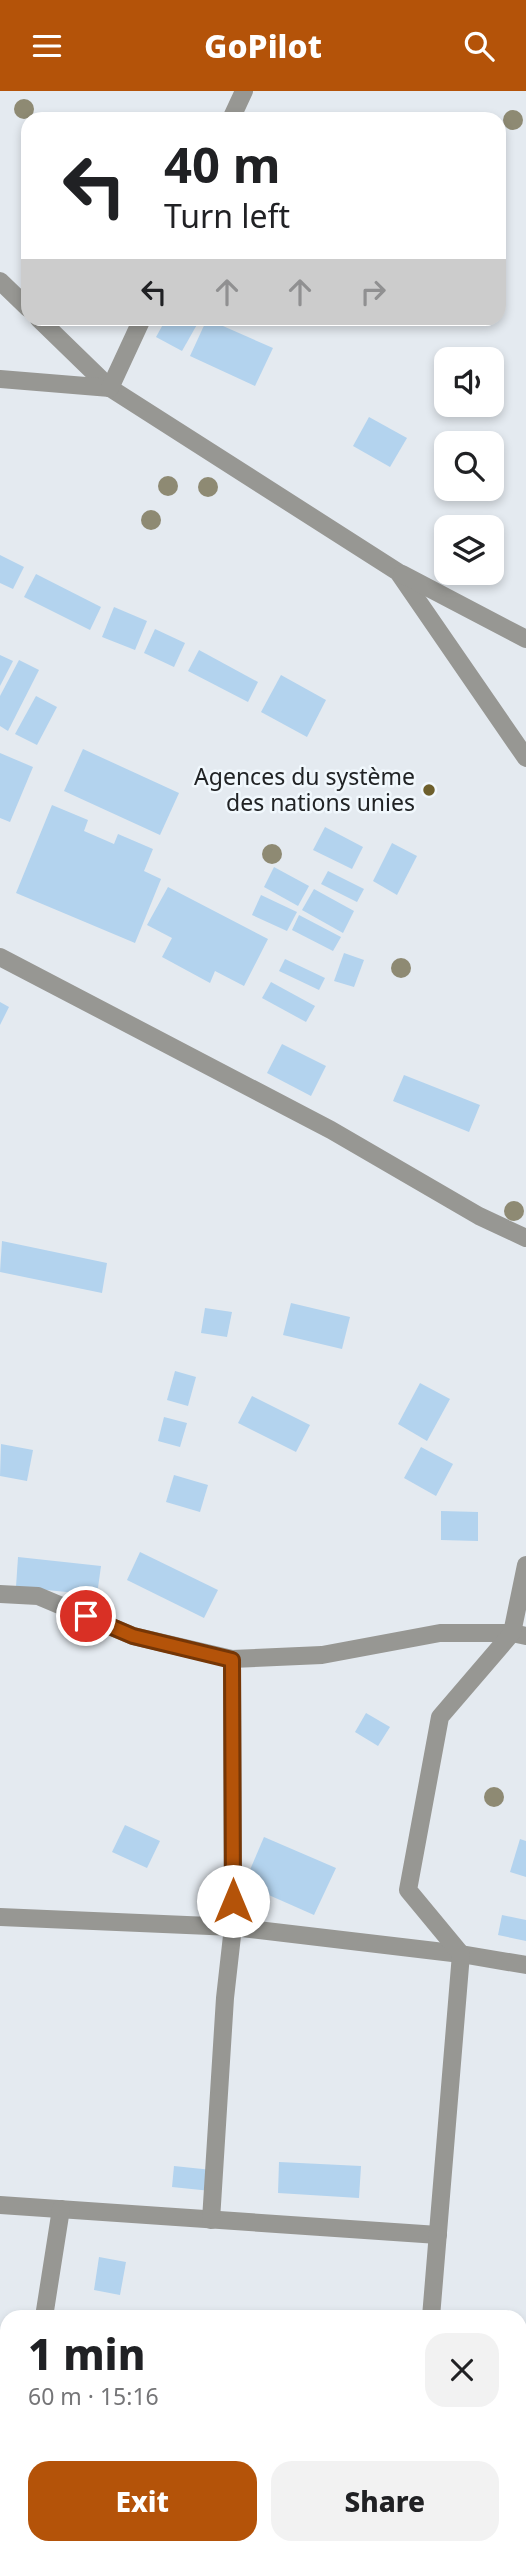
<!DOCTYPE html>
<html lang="en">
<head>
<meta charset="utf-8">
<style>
	body { margin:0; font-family:"Noto Sans",sans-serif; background:#f2f2f2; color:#202124; height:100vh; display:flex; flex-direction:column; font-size:26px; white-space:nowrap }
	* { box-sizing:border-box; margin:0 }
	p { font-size:23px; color:#757577 }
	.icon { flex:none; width:38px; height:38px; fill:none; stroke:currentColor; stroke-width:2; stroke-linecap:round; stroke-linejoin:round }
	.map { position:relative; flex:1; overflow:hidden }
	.details { position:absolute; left:0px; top:2219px; width:527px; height:245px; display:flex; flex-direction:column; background:#fff; border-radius:21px 21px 0 0; box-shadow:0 4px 10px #0003 }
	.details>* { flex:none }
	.guide { position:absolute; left:21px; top:21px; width:485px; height:214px; border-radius:21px; box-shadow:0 4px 10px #0003; background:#fff; color:#202124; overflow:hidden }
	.buttons { position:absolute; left:434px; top:256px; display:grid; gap:14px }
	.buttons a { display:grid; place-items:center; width:70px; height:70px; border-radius:14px; background:#fff; box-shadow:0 4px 10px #0003; font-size:35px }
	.pin { position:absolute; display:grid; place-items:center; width:60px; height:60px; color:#fff; margin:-30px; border:4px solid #fff; border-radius:50%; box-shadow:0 2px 7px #0007 }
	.me { position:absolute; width:77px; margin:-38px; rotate:0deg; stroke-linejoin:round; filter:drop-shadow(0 0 5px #0008) }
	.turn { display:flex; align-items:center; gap:24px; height:147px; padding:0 28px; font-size:32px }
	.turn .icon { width:91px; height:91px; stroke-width:2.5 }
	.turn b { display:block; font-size:49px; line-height:60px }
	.lanes { display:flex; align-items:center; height:66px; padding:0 28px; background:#0003; justify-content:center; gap:35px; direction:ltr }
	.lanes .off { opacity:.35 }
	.round { display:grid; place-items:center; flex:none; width:74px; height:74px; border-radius:21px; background:#f2f2f2 }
	.headline { display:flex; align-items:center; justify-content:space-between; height:119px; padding:0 28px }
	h1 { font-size:42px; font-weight:800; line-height:52px }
	.cta { display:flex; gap:14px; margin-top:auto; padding:14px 28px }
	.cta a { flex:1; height:80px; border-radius:21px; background:#b45309; color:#fff; font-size:28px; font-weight:800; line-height:80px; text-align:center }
	.cta a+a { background:#f2f2f2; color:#202124 }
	header { display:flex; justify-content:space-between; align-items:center; height:91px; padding:0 28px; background:#b45309; color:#fff; font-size:32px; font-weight:800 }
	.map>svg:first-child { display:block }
</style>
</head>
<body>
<header><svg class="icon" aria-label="menu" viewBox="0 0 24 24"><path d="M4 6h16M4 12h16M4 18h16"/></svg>GoPilot<svg class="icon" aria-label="search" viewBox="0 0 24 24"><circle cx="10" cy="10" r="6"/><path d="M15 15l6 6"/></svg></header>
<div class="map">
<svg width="526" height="2464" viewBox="0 0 526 2464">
	<rect width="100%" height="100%" fill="#e4eaf0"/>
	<g fill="#b3d3ee">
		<polygon points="166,228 195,228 199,230 182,260 156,246"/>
		<polygon points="207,228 273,257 255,295 190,265"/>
		<polygon points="369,326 407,347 390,376 353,355"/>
		<polygon points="0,464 24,476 13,498 0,492"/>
		<polygon points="36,483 101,516 90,539 24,506"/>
		<polygon points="114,516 147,530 135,559 102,546"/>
		<polygon points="155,538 185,552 174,576 144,562"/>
		<polygon points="199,559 258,591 248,611 188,580"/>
		<polygon points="0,564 13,570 0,595"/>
		<polygon points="19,569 39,579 8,640 0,635 0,605"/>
		<polygon points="281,584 326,609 307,646 261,621"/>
		<polygon points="36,605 57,616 37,654 15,643"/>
		<polygon points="83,658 179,702 160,744 64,700"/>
		<polygon points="0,662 33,676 10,731 0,727"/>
		<polygon points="52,714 88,729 84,740 114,753 118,743 153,758 144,780 161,788 135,852 16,802"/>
		<polygon points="325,736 363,756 352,778 313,759"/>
		<polygon points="392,752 417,765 397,804 373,790"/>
		<polygon points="274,776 309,795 298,815 264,796"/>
		<polygon points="328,780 364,798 357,811 321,793"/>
		<polygon points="168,796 268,848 244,895 215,880 210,892 162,866 172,847 147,834"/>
		<polygon points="314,798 354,820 343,842 302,819"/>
		<polygon points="261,804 297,821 287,840 252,824"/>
		<polygon points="299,824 341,846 333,860 292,839"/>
		<polygon points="344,862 364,869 354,896 334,890"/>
		<polygon points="285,868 325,887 319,899 279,880"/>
		<polygon points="271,891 315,915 306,931 262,907"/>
		<polygon points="0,911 9,916 0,934"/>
		<polygon points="282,953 326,975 311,1005 267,982"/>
		<polygon points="404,984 480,1014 469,1041 393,1010"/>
		<polygon points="2,1150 107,1172 102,1202 0,1181"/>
		<polygon points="291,1212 350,1226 342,1258 283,1244"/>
		<polygon points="205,1217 232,1221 227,1246 201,1242"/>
		<polygon points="175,1280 196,1286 188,1315 167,1309"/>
		<polygon points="420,1292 450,1308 427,1350 398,1333"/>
		<polygon points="252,1305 310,1334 296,1361 238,1332"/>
		<polygon points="164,1326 187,1332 180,1356 158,1350"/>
		<polygon points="1,1353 33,1359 27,1390 0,1385"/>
		<polygon points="421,1356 453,1373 436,1405 404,1387"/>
		<polygon points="174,1384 208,1394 200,1421 166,1411"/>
		<polygon points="441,1420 478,1421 478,1450 441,1449"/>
		<polygon points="140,1461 218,1499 204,1527 127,1489"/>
		<polygon points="18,1466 101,1475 97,1504 16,1496"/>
		<polygon points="366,1622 390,1636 378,1655 355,1641"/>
		<polygon points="125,1734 160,1750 147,1777 112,1761"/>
		<polygon points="264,1746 336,1777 314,1824 244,1793"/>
		<polygon points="520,1748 526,1750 526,1786 510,1781"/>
		<polygon points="502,1824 526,1829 526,1850 498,1844"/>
		<polygon points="279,2071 361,2075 359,2107 278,2102"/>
		<polygon points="174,2075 212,2079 211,2100 172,2096"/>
		<polygon points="99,2166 126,2171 120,2204 94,2199"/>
	</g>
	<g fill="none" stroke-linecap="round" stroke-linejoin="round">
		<g stroke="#979793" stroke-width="18">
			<polyline points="231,28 244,0"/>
			<polyline points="0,190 28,217"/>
			<polyline points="39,228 110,297 398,481 526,667"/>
			<polyline points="0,288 110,297"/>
			<polyline points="110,297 142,228"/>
			<polyline points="402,483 526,548"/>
			<polyline points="0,866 331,1039 479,1125 526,1147"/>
			<polyline points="0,1503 38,1505 133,1545 232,1568 322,1564 440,1542 512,1542 526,1545"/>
			<polyline points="0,1826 233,1836 461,1863 526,1874"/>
			<polyline points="0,2114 438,2144"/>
			<polyline points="211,2129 225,1907 233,1836 232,1568"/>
			<polyline points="44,2226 61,2118"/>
			<polyline points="431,2226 461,1863 408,1799 440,1626 512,1542 526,1474"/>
			<polyline points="0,2409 7,2410"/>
			<polyline points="520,2453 526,2454"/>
			<polyline points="21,2457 22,2464"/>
			<polyline points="417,2457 418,2464"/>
		</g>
	</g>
	<g fill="#8e8a73">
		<circle cx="24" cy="18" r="10"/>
		<circle cx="513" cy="29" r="10"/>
		<circle cx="168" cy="395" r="10"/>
		<circle cx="208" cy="396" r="10"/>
		<circle cx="151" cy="429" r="10"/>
		<circle cx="272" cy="763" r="10"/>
		<circle cx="401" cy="877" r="10"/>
		<circle cx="514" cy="1120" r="10"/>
		<circle cx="494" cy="1706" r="10"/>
	</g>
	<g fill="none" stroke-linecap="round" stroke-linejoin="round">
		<defs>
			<polyline id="route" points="86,1525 133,1545 232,1569 233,1810"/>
		</defs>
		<use href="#route" stroke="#753606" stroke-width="18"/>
		<use href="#route" stroke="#b45309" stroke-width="12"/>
	</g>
	<circle fill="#6d5f2c" stroke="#f1f8fd" stroke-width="2.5" cx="429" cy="699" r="7"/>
	<g text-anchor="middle" stroke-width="5" stroke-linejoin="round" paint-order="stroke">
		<g font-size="23" fill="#212325" stroke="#f1f8fd" text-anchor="end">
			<text x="415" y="694">Agences du système<tspan x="415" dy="26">des nations unies</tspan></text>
		</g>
	</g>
</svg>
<div class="buttons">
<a><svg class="icon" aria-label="sound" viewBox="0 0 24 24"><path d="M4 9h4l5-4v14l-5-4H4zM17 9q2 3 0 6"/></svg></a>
<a><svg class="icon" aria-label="search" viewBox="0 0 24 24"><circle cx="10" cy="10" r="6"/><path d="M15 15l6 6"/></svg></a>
<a><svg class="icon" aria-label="layers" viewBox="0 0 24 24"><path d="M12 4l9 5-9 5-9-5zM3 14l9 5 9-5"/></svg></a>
</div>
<div class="pin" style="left:86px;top:1525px;background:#d93025"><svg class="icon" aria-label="arrive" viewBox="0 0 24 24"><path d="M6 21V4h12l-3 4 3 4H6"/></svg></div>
<svg class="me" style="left:233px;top:1810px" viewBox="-20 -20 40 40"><circle r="19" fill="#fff"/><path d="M0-13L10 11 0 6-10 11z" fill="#b45309"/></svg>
<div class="guide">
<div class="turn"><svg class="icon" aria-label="left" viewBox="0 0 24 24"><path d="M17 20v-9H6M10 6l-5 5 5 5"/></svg><div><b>40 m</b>Turn left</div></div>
<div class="lanes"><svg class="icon" aria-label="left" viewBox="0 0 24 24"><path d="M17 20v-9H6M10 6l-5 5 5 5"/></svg><svg class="icon off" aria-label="ahead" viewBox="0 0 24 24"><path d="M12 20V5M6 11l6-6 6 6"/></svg><svg class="icon off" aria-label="ahead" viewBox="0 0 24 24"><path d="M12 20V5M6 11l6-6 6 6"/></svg><svg class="icon off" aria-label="right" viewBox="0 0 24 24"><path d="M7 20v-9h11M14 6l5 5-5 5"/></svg></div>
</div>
<section class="details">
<div class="headline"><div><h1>1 min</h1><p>60 m · 15:16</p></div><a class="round"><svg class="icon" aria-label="close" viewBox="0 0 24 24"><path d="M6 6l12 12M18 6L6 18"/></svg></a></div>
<div class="cta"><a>Exit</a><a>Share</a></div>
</section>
</div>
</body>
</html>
